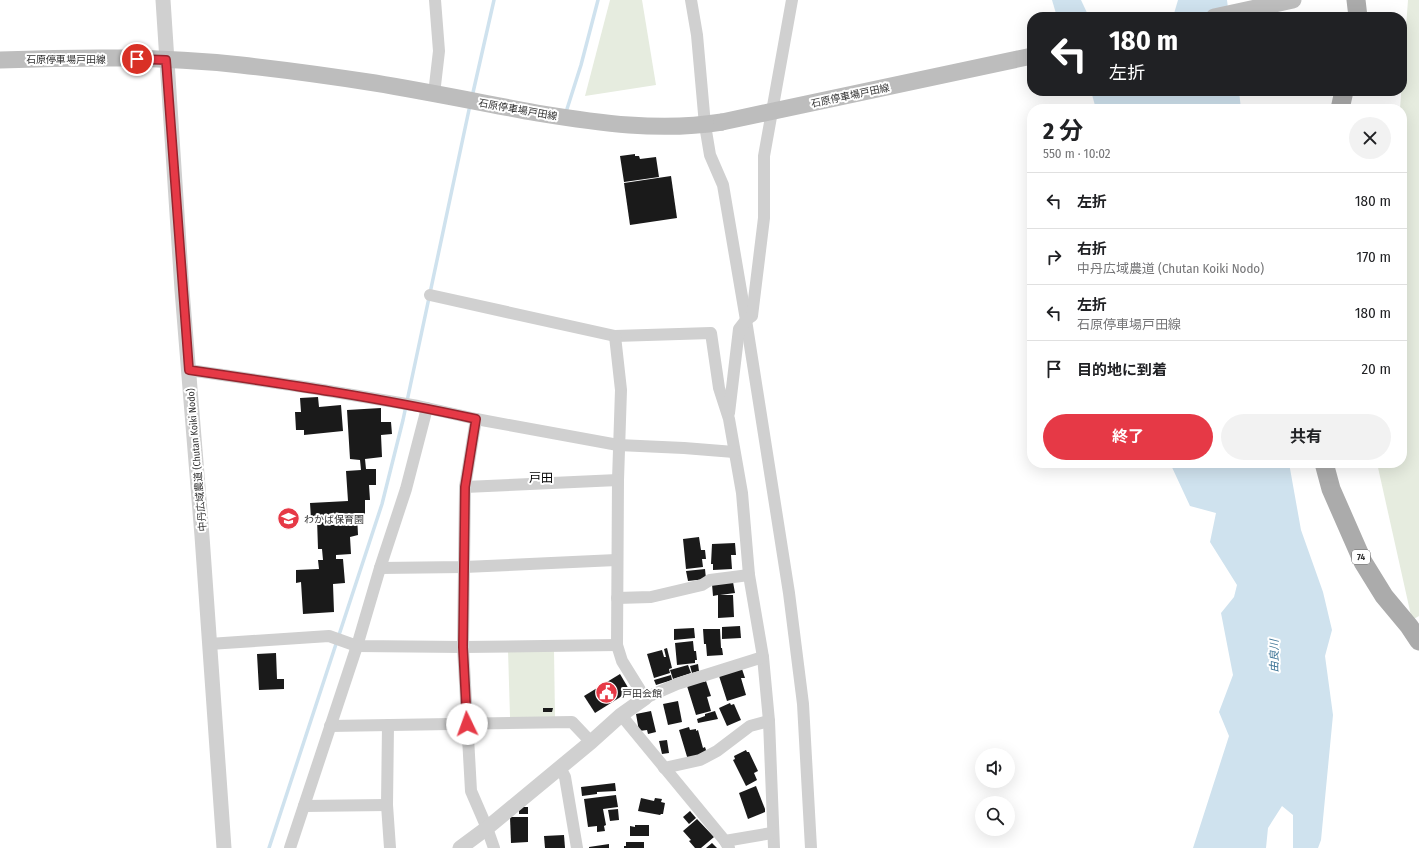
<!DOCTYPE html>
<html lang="ja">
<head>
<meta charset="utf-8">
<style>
	body { margin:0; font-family:"Fira Sans Condensed","Noto Sans JP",sans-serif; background:#f2f2f2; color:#202124; height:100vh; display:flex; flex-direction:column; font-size:15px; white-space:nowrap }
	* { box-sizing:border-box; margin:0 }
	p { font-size:13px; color:#757577 }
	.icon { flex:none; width:22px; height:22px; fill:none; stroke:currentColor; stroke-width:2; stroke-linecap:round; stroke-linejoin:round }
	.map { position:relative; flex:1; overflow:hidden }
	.side { position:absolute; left:1027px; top:104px; width:380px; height:364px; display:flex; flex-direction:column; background:#fff; border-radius:16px; box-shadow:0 4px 16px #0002 }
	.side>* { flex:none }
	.top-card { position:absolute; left:1027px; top:12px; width:380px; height:84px; border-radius:16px; box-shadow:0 4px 16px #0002; background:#202124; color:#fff; overflow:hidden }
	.fabs { position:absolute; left:975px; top:748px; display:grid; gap:8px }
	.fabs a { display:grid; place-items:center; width:40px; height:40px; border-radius:50%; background:#fff; box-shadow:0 4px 16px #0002; font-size:20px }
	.pin { position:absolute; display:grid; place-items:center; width:34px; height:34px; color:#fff; margin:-17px; border:2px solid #fff; border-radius:50%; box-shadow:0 1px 4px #0007 }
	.me { position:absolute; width:44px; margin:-22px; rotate:357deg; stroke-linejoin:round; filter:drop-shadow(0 0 3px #0008) }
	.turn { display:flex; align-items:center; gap:14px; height:84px; padding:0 16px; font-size:18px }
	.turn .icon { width:52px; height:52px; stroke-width:2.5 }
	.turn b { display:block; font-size:28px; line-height:34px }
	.round { display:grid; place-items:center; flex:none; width:42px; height:42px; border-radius:21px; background:#f2f2f2 }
	.head { display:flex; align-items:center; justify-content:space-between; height:68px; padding:0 16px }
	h1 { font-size:24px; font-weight:700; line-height:30px }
	.primary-button { display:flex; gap:8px; margin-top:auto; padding:8px 16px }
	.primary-button a { flex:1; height:46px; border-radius:24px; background:#e63946; color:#fff; font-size:16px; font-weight:700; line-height:46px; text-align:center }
	.primary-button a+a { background:#f2f2f2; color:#202124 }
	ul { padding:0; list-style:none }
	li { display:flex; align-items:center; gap:12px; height:56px; padding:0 16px; border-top:1px solid #e0e0e0 }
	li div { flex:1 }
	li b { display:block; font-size:15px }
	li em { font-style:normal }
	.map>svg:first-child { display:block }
</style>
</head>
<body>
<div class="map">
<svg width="1419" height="848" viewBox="0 0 1419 848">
	<rect width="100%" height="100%" fill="#fff"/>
	<g fill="#e6ecdf">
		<polygon points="610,0 642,0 656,85 585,96"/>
		<polygon points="1408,0 1419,0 1419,616 1412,620 1377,463 1402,463 1402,109 1400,109"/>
		<polygon points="508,650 554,650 555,717 510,717"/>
	</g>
	<g fill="#cfe2ee">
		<polygon points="1052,0 1081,0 1089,17 1057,17"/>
		<polygon points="1178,0 1227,0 1229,17 1173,17"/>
		<polygon points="1091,91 1239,91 1241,109 1096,109"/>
		<polygon points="1170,463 1289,463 1301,530 1323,592 1332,630 1325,656 1333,715 1321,840 1318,848 1293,848 1293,815 1282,806 1268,828 1266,848 1193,848 1229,736 1219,712 1233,675 1221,613 1234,597 1237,585 1210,542 1216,513 1190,506"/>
	</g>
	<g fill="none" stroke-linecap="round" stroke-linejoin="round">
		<g stroke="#cfe2ee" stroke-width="3.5">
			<polyline points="472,97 494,0"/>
			<polyline points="567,109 581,65 598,0"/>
			<polyline points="269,848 382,504 403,420 470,105"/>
		</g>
	</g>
	<g fill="#1a1a1a">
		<polygon points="635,154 635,156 639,156 640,159 656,157 659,177 624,182 620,156"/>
		<polygon points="671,176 677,218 630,225 624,183"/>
		<polygon points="318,397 319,407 341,405 343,431 304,435 304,430 296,430 295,412 301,412 300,398"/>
		<polygon points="381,408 381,422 391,422 392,434 381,435 382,457 365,459 366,469 376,469 376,485 369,485 370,500 365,500 365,515 357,515 358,535 350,537 351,554 336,555 336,559 343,559 345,583 333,584 334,612 303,614 301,582 296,583 296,570 319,569 318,560 323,560 322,549 318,549 317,519 311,519 310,503 348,501 346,471 361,470 360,460 350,459 347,410"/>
		<polygon points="699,537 701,550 705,550 706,559 702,559 703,567 686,569 683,539"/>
		<polygon points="735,543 736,555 731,555 732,569 713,570 713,564 711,564 712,544"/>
		<polygon points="705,569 706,579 688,581 686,571"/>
		<polygon points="733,582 735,593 720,595 733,595 734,617 718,618 718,595 713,596 712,584"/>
		<polygon points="740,626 741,638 722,639 722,627"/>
		<polygon points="694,628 695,638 674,640 674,629"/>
		<polygon points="703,629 720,629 721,648 722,648 723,655 707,656 706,644 704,644"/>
		<polygon points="693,641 694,651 696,651 697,660 695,660 695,663 677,665 675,643"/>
		<polygon points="667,648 672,668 669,669 670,673 654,678 647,654 662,650 664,657 666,657 664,649"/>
		<polygon points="276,653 277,679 284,679 284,689 259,690 257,654"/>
		<polygon points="698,664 699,671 692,673 690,666"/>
		<polygon points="688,665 691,673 673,679 670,670"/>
		<polygon points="742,669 745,678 741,678 746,695 727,701 719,676"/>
		<polygon points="620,674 630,691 595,713 584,696"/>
		<polygon points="671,675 672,680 656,685 654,680"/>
		<polygon points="704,681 704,682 706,681 711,696 707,697 711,711 696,715 687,686"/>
		<polygon points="678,701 682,722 668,725 663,704"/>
		<polygon points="730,703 731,705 734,704 741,720 727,726 719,708"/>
		<polygon points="543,708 553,708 552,712 543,712"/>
		<polygon points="651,711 656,732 648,734 647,730 639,731 636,714"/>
		<polygon points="715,711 718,719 698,723 697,719 705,716 705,714"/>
		<polygon points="689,727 690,730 696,729 696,731 698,730 703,748 705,747 707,753 688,760 679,730"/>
		<polygon points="667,740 669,753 662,754 659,741"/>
		<polygon points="746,750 747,752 749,752 758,771 754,773 757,780 746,786 733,760 735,759 734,756"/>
		<polygon points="615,783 616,791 597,792 597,794 582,796 581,787"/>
		<polygon points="756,786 765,809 765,812 748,819 739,793"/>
		<polygon points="616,795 618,807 603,809 606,825 604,826 605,831 597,832 597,826 588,827 584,799"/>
		<polygon points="641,798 654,801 655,798 662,799 661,802 665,803 663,814 661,814 660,815 638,811"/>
		<rect x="519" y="807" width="9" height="7"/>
		<polygon points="618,809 619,820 610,821 608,810"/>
		<polygon points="690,811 696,818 689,824 683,817"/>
		<polygon points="510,817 528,817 528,842 511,843"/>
		<polygon points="697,819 714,837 701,848 695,848 689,841 691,840 683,831"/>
		<polygon points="635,825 649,825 649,836 630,836 630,826 635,827"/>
		<polygon points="564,835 565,848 545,848 544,836"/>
		<polygon points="626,842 644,842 644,848 624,848 624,846 626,846"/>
		<polygon points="712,843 717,848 706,848"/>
		<polygon points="609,844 609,848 589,848 589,847"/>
	</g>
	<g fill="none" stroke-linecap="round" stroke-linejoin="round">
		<g stroke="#d0d0d0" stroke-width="12">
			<polyline points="691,0 697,35 705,125 710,155 723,185 746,320 789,593 803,704 811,848"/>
			<polyline points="434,94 439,51 435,0"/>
			<polyline points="430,295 615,336 711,333 719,388 729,419 742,493 749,575 763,657 769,721 774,848"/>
			<polyline points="615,336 621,390 618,480 617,645 622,661 645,698 677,684 763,657"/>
			<polyline points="189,370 311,388 418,406 476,419 618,445 684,448 734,452"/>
			<polyline points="729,413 739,329 746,320 752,316 764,218 764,156 792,0"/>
			<polyline points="476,419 465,487 463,647 471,791 487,828 494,848"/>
			<polyline points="465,487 618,480"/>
			<polyline points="380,568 464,567 616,560"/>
			<polyline points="617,598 651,597 702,585 710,580 749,575"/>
			<polyline points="209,644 329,636 357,646 463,647 617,645"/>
			<polyline points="621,715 725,841 729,848"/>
			<polyline points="388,725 387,805 390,848"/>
			<polyline points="330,726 572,722 591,742"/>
			<polyline points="560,768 565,777 577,848"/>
			<polyline points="664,768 700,760 717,751 750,726 769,721"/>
			<polyline points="304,806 387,805"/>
			<polyline points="725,841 772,833"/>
			<polyline points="290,848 357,646 380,568 406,489 427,408"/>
		</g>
		<g stroke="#d0d0d0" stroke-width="15">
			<polyline points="163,0 182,290 202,536 224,848"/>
			<polyline points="460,848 487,828 591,742 621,715 645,698"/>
		</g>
		<g stroke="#bdbdbd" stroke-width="17">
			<polyline points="1214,17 1293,0"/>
			<path d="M 0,60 C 80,57 161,56 241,65 C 286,70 330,76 375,83 C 429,92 483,103 537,113 C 598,123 660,132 722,122"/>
		</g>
		<g stroke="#ababab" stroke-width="19">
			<polyline points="1356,0 1358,17"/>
			<polyline points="1340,109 1344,91"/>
			<polyline points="1324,463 1331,489 1363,562 1384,596 1409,626 1419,641"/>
		</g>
		<polyline stroke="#bdbdbd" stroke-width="17" points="722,122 1032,56"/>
	</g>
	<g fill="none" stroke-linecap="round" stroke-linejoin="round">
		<defs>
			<path id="route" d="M 137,59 L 166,60 L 189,370 C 285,384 381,398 476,419 L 465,487 L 463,647 L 467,724"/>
		</defs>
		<use href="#route" stroke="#96252e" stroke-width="10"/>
		<use href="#route" stroke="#e63946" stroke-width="7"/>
	</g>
	<defs>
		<symbol id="school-disc" viewBox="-11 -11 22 22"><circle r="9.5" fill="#e63946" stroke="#fff"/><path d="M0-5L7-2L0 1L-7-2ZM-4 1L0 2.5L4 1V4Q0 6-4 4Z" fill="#fff"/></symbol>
		<symbol id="civic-disc" viewBox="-11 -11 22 22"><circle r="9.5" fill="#e63946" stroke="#fff"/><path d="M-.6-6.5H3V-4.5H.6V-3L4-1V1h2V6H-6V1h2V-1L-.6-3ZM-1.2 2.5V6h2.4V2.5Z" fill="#fff"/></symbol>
	</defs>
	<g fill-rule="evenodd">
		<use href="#school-disc" x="276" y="506" width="25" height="25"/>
		<use href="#civic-disc" x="594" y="680" width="25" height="25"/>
	</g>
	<g text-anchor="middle" stroke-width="4" stroke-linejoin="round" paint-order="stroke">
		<rect fill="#fff" stroke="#707070" stroke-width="1" x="1352" y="550" width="18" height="14" rx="3"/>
		<g font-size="9" font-weight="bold" fill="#333">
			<text x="1361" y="560">74</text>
		</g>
		<g font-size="10" fill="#333" stroke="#fff">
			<text x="66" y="63">石原停車場戸田線</text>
			<text transform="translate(850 95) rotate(-12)" y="4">石原停車場戸田線</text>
			<text transform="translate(518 109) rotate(10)" y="4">石原停車場戸田線</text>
			<text transform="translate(196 460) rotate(-95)" y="4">中丹広域農道 (Chutan Koiki Nodo)</text>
		</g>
		<g font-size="10" fill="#333" stroke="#fff" text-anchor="start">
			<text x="304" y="523">わかば保育園</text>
			<text x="622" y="697">戸田会館</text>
		</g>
		<g font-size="11" font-style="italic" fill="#3f7597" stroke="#fff">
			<text transform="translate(1274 656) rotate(-90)" y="4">由良川</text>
		</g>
		<g font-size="12" fill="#000" stroke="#fff">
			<text x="541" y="482">戸田</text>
		</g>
	</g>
</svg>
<div class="fabs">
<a><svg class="icon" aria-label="sound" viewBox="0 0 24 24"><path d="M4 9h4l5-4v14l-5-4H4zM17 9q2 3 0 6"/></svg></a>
<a><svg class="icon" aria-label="search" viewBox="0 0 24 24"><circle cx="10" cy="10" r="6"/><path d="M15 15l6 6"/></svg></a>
</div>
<div class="pin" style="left:137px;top:59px;background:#d93025"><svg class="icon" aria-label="arrive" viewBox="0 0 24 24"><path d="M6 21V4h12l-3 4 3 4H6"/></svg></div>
<svg class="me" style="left:467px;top:724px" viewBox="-20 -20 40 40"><circle r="19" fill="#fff"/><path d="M0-13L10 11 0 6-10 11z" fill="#e63946"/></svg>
<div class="top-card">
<div class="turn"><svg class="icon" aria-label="left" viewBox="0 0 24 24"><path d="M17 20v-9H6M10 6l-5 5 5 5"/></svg><div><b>180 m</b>左折</div></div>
</div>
<section class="side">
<div class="head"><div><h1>2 分</h1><p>550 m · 10:02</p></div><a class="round"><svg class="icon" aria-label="close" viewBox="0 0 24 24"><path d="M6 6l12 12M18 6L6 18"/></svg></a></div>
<ul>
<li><svg class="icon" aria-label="left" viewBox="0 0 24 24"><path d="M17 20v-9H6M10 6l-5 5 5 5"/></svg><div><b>左折</b></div><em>180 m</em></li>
<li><svg class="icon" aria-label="right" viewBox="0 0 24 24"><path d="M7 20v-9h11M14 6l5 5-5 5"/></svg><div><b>右折</b><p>中丹広域農道 (Chutan Koiki Nodo)</p></div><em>170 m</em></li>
<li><svg class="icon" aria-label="left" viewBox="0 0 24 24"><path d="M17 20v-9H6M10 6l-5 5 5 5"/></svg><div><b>左折</b><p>石原停車場戸田線</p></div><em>180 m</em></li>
<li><svg class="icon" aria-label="arrive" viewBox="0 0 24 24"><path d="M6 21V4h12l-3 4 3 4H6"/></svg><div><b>目的地に到着</b></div><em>20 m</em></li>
</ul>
<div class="primary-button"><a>終了</a><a>共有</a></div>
</section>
</div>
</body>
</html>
